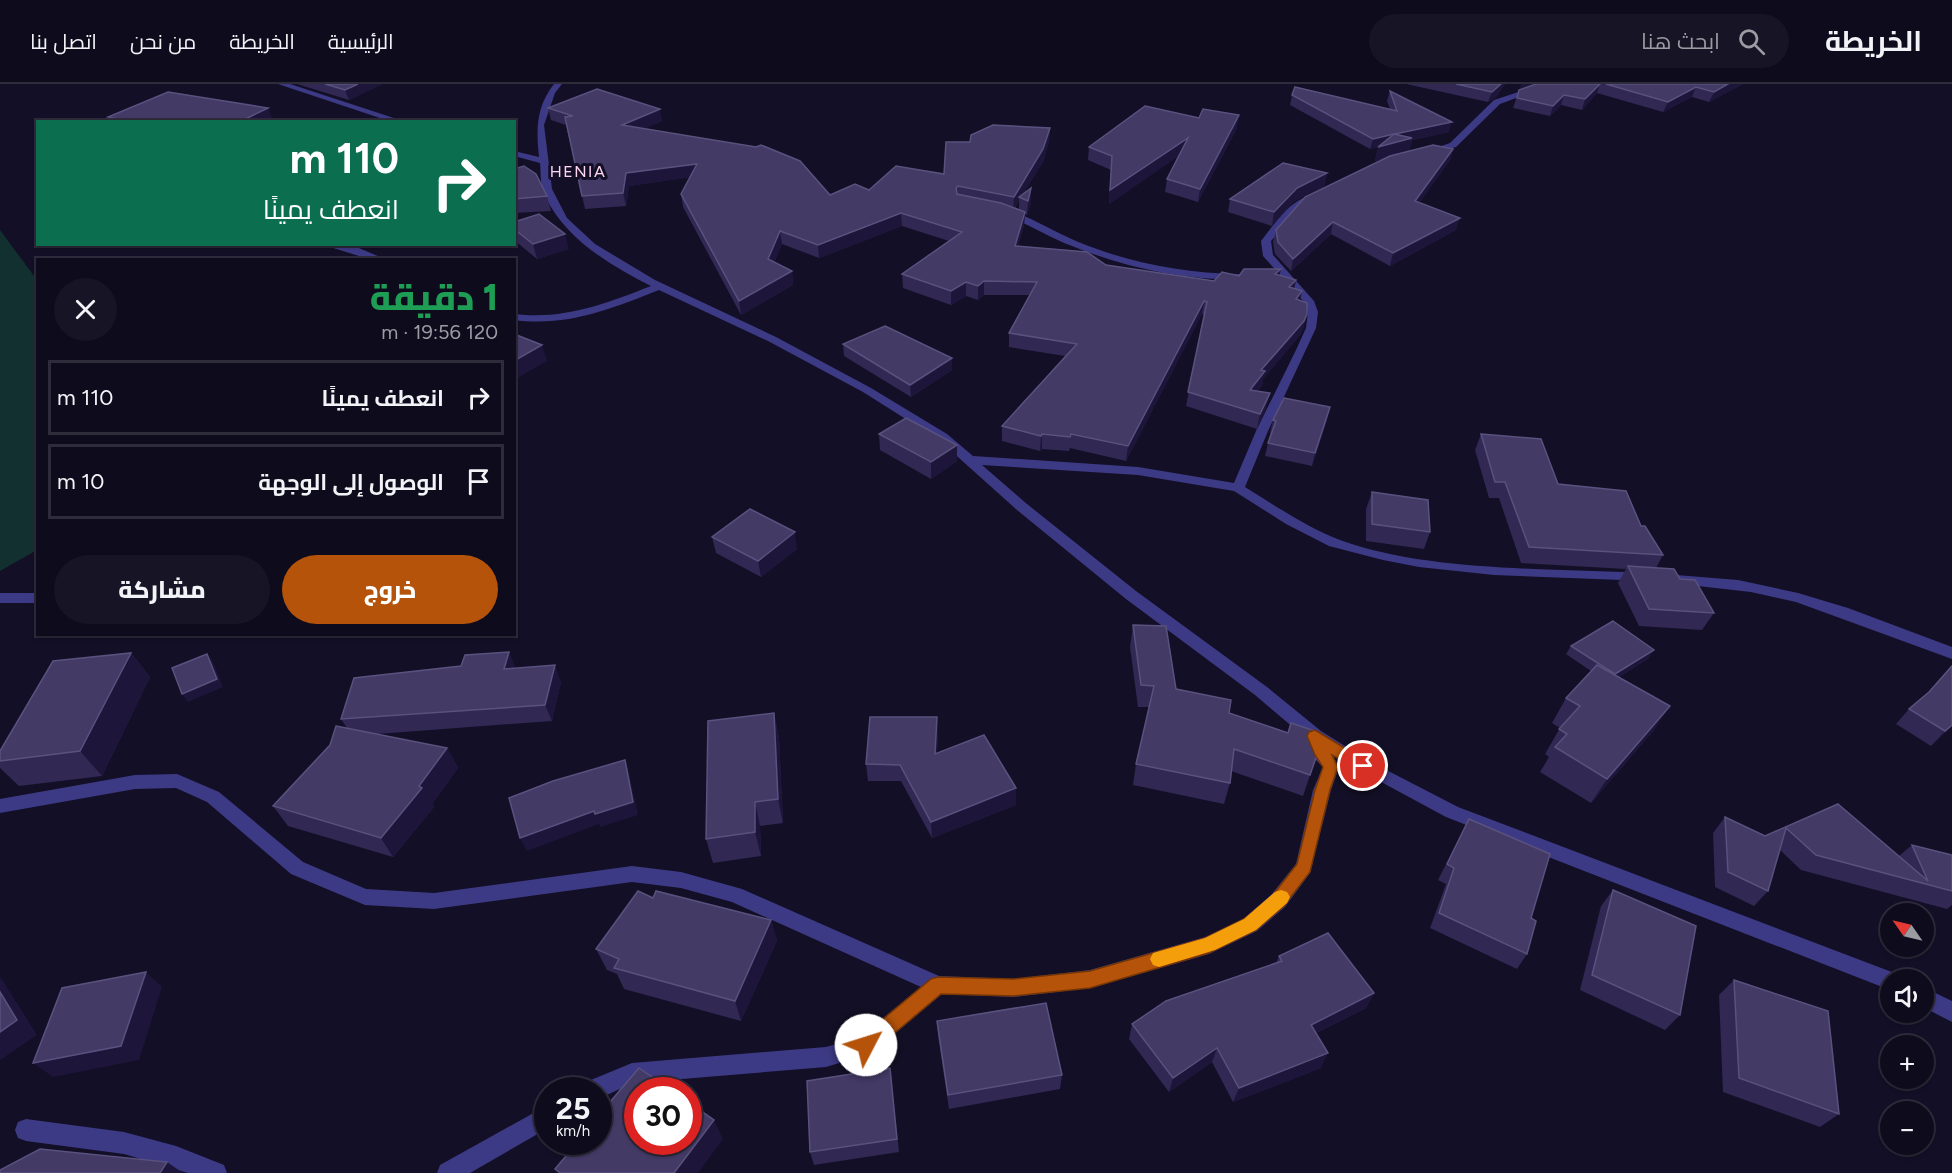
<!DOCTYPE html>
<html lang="ar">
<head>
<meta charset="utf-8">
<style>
	body { margin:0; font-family:Figtree,Cairo,sans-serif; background:#171425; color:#f1f3f6; direction:rtl; height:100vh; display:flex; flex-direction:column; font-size:22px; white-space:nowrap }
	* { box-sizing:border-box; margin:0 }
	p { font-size:20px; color:#9b9ba3 }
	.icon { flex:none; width:33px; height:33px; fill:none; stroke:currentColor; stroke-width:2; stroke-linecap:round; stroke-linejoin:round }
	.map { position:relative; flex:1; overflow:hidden; direction:ltr }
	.panel { position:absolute; left:36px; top:174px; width:480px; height:378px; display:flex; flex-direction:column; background:#0e0b1c; border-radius:0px; box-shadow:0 2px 4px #0004,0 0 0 2px #2e2b3b; direction:rtl }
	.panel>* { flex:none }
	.guide { position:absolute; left:36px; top:36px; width:480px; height:126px; border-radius:0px; box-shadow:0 2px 4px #0004,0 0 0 2px #2e2b3b; direction:rtl; background:#0b6e4f; color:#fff; overflow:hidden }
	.needle { width:39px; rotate:304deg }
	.controls { position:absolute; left:1880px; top:819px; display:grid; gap:12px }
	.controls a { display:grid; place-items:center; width:54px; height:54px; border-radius:50%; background:#0e0b1c; box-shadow:0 2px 4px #0004,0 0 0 2px #2e2b3b; font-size:30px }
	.speed { position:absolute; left:534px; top:993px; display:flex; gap:12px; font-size:30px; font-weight:700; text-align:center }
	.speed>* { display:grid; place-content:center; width:78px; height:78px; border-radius:50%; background:#0e0b1c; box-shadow:0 2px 4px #0004,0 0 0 2px #2e2b3b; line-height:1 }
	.speed small { font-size:15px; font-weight:400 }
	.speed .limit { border:9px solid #d22; background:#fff; color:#111 }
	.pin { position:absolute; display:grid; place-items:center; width:51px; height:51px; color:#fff; margin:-26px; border:3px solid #fff; border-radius:50%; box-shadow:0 2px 6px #0007 }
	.me { position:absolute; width:66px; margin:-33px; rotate:50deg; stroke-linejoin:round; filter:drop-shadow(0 0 4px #0008) }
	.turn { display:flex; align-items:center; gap:21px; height:126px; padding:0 18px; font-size:27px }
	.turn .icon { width:78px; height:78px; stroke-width:2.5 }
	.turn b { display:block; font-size:42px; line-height:51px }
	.round { display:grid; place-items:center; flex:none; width:63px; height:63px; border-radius:32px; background:#171425 }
	.overview { display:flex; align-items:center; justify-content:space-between; height:102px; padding:0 18px }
	h1 { font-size:36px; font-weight:800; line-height:45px; color:#1e9e55 }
	.action { display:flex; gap:12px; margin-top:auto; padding:12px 18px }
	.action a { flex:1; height:69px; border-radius:36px; background:#b45309; color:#fff; font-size:24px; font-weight:800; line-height:69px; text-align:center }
	.action a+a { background:#171425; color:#f1f3f6 }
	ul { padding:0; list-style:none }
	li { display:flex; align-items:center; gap:18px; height:75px; margin:0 12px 9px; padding:0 6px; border:3px solid #2e2b3b; border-radius:0px }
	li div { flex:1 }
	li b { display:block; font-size:22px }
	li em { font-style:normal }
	header { display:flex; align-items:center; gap:36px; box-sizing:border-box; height:84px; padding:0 30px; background:#0e0b1c; border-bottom:2px solid #2e2b3b }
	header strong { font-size:28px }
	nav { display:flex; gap:33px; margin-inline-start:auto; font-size:21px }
	.search { width:420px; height:54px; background:#171425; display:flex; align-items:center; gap:15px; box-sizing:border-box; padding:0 21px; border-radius:33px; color:#9b9ba3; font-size:22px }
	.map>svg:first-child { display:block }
</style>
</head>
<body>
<header>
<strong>الخريطة</strong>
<div class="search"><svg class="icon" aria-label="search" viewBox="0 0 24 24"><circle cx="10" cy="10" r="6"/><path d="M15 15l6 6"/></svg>ابحث هنا</div>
<nav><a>الرئيسية</a><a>الخريطة</a><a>من نحن</a><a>اتصل بنا</a></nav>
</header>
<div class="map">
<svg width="1952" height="1089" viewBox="0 0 1952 1089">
	<rect width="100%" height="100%" fill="#130f26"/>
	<polygon fill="#12302f" points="0,146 37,196 37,466 0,487"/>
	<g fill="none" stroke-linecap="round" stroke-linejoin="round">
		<g fill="#3d3a85" fill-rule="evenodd">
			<polygon points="278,0 290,0 406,38 392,38"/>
			<path d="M 554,0 L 562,0 L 555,9 L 544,41 L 552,105 L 567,134 L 595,160 L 655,196 L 776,253 L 871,304 L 947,350 L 973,372 L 1138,383 L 1234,399 L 1256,347 L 1296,266 L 1306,244 L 1308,228 L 1304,218 L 1263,172 L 1261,157 C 1272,143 1294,110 1314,112 L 1314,116 L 1301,123 L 1271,157 L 1273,171 L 1314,217 L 1318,228 L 1316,244 L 1268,347 L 1245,403 C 1276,422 1306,443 1340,456 C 1427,488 1550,484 1643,489 L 1650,494 L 1648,497 L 1494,491 L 1419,483 L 1383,476 L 1329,462 L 1286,440 L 1234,407 L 1138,391 L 982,381 L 1027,420 L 1136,507 L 1267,603 L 1321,647 L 1369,677 L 1458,723 L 1897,890 L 1899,896 L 1890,896 L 1890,906 L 1446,733 L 1333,672 L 1339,683 L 1331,706 L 1310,789 L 1285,823 L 1257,847 L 1209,870 L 1090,904 L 1014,913 L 942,910 L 873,968 L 866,971 L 826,983 L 633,999 L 598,1015 L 598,1006 L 584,1006 L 586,998 L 632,979 L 826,963 L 860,953 L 921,903 L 732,818 L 681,804 L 632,798 L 434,825 L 365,821 L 291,790 L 207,718 L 176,704 L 135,705 L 0,729 L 0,715 L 135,691 L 177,690 L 219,708 L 303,778 L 366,805 L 434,809 L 632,782 L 681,788 L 742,805 L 939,892 L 1014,895 L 1090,886 L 1205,853 L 1243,835 L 1271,811 L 1296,780 L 1313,706 L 1323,683 L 1316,676 L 1308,656 L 1255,611 L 1126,515 L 1017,426 L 939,356 L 863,308 L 768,257 L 659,206 C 611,225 567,243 514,236 L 514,230 C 564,236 605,220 651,202 C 609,181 561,152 543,107 C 540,98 541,87 540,79 L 514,72 L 514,67 L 539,73 C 536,45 536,23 554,0 Z"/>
			<polygon points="1543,0 1554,0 1500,20 1456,63 1428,71 1424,68 1450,59 1494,16"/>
			<path d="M 1008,126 C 1031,133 1053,147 1076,157 C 1129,179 1182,189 1239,190 L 1244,193 L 1239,196 C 1180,195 1126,184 1072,162 C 1049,153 1028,140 1005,131 L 1003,129 Z"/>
			<polygon points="338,160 359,164 387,176 372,176 330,163"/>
			<polygon points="1676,491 1738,496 1798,509 1848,524 1952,563 1952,575 1796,518 1751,508 1671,499 1669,496 1671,493"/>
			<rect x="0" y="509" width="38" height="10"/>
			<polygon points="1923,903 1952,917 1952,938 1923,923"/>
			<polygon points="548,1021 548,1044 470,1089 437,1089 440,1081"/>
			<polygon points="26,1035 124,1048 176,1062 224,1081 227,1089 188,1089 124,1070 26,1057 18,1054 15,1046 18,1038"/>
		</g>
	</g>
	<g fill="#312854" fill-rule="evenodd">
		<polygon points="297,0 382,0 349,16"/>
		<polygon points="1406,0 1505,0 1496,13 1488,18"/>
		<polygon points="1536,0 1743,0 1709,18 1692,13 1663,28 1597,9 1582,26 1561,21 1550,32 1513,24 1519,6"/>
		<polygon points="1390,7 1449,48 1412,56 1409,67 1453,65 1450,76 1419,119 1456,146 1390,182 1331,150 1291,187 1275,170 1273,158 1276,146 1386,74 1375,77 1378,63 1370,65 1290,21 1292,11 1390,25 1387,17"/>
		<path d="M 548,24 L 662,37 L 645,44 L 830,111 L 869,106 L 944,90 L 970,58 L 1050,44 L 1049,57 L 1043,78 L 1023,110 L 1031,104 L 1031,119 L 1027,131 L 1025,130 L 1024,141 L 1018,162 L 1106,181 L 1214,197 L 1239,192 L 1280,192 L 1296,196 L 1294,205 L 1300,216 L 1304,243 L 1300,251 L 1263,295 L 1262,302 L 1257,307 L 1266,324 L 1257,345 L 1186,322 L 1204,231 L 1202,230 L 1126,377 L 1070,364 L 1069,367 L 1042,365 L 1040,367 L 1002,357 L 1002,342 L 1065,272 L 1009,263 L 1009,249 L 1030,211 L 984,211 L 978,216 L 966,212 L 951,221 L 903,204 L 902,190 L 949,157 L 902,142 L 819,174 L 782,160 L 774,179 L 792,187 L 793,201 L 741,231 L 683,123 L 681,110 L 690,93 L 629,102 L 626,122 L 585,125 L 566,41 L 551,36 ZM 1019,116 L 1019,126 L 1015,124 Z"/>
		<polygon points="108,33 273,36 269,38 111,38"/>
		<polygon points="1237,44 1198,118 1165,108 1167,95 1178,72 1109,120 1111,86 1088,76 1089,63"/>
		<polygon points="514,85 547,112 551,127 514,129"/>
		<polygon points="1325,102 1294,117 1272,142 1228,128 1230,115"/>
		<polygon points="514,138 569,165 537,175 514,156"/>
		<polygon points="843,260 952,286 911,313 844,272"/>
		<polygon points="1273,336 1327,336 1312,382 1265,372 1268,359 1271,350 1270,349"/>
		<polygon points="879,350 957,361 957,377 931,395 880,366"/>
		<polygon points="1481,350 1558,400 1641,442 1663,471 1656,484 1680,495 1714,529 1702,546 1639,542 1618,499 1626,485 1521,479 1499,414 1489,414 1475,366"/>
		<polygon points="1372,408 1430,448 1424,465 1366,457 1366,425"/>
		<polygon points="712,453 797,465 761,493 716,469"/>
		<polygon points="1133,541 1176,605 1229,629 1288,649 1322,656 1303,712 1231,687 1230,699 1224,720 1133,701 1136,680 1149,623 1138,623 1130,563"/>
		<polygon points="1571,562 1649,574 1619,593 1654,646 1591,719 1540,688 1549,673 1545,670 1560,644 1552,639 1566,614 1591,587 1566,570"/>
		<polygon points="509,568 515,584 561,598 552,637 377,650 447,664 458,684 432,720 434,723 393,773 288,742 273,722 347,644 341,635 461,582"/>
		<polygon points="131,569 150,593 102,692 19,702 0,684 0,667"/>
		<polygon points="1909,625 1952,642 1931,662 1896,640"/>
		<polygon points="774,629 779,654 783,739 760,742 761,772 713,779 706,755"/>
		<polygon points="938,650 937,669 1016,721 932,754 901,697 868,697 866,680"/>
		<polygon points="1838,720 1899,772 1912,761 1952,771 1952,821 1947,825 1801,786 1780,766 1768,807 1754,822 1715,803 1713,749 1725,733 1765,752"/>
		<polygon points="1469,735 1531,834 1527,870 1517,885 1430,844 1446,800 1438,796"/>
		<polygon points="1613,806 1680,931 1665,946 1580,906 1601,822"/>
		<polygon points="653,814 771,836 777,857 741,937 624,905 617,890 607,886 596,865"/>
		<polygon points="1279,872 1374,909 1366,924 1316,949 1321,984 1233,1018 1212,978 1169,1008 1129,955 1132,940 1276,879"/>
		<polygon points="1734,896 1839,1030 1820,1043 1723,1008 1719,911"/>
		<polygon points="937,937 1062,991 1060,1005 949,1025 938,952"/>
		<polygon points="890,984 899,1068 814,1081 810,1068"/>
	</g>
	<g fill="#1d163a">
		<polygon points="358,0 382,0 349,16 345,6"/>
		<polygon points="1501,0 1505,0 1496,13 1488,18 1492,8"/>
		<polygon points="1521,0 1536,0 1520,5"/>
		<polygon points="1600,0 1597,9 1582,26 1585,15"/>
		<polygon points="1728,0 1743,0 1709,18 1714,8"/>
		<polygon points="1696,3 1692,13 1663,28 1668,18"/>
		<polygon points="1564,11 1561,21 1550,32 1553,22"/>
		<polygon points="268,24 273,36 269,38 239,38"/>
		<polygon points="660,25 662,37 625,53 622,41"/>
		<polygon points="1239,31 1237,44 1198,118 1200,105"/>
		<polygon points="1452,38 1449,48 1412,56 1409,67 1375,77 1378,63 1370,65 1373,55"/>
		<polygon points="1050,44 1049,57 1043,78 1021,114 1019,113 1019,116 1013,126 1014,113"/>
		<polygon points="1188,54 1186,67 1109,120 1110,106"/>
		<polygon points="1453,65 1450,76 1412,129 1415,117"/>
		<polygon points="697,80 700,92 629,102 626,122 623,109 626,89"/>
		<polygon points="1327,89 1325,102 1294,117 1272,142 1274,128 1297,104"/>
		<polygon points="1031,104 1031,119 1027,131 1028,117"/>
		<polygon points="1025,128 1024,141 1014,175 1015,162"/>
		<polygon points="901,129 902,142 819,174 818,161"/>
		<polygon points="1460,134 1456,146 1390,182 1393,169"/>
		<polygon points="1333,138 1331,150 1291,187 1293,175"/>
		<polygon points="780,147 782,160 770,189 768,175"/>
		<polygon points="565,150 569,165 537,175 533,160"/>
		<polygon points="1281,185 1278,198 1275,190"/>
		<polygon points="792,187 793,201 741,231 739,217"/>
		<polygon points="1296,196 1293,210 1289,203"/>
		<polygon points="984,197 984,211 978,216 978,202"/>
		<polygon points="966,198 966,212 951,221 951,207"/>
		<polygon points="1302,207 1299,221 1296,215"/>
		<polygon points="1204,217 1202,230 1126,377 1128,362"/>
		<polygon points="1307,230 1304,243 1300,251 1263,295 1262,302 1247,320 1250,306 1261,286"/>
		<polygon points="542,261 547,277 514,296 514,277"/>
		<polygon points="952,274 952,286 911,313 910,301"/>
		<polygon points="1270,309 1266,324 1257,345 1260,330"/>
		<polygon points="1330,323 1327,336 1312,382 1315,369"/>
		<polygon points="1042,350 1042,365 1040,367 1041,352"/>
		<polygon points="957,361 957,377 931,395 931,378"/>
		<polygon points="795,448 797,465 761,493 758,477"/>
		<polygon points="1654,566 1649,574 1609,599 1614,591"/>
		<polygon points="509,568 516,585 504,585"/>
		<polygon points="131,569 150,593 102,692 80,667"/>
		<polygon points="207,570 213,578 223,603 188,618 182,610"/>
		<polygon points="555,581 561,598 552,637 545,621"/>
		<polygon points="1670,622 1654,646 1591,719 1607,695"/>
		<polygon points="774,629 779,654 783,739 778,715"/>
		<polygon points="937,633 938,650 936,686 935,670"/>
		<polygon points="1952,641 1952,642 1931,662 1945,647"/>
		<polygon points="447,664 458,684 432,720 434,723 393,773 381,754"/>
		<polygon points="625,676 629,689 638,731 600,743 599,740 527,767 520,754"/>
		<polygon points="1016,704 1016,721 932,754 931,738"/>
		<polygon points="755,718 760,742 761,772 755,748"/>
		<polygon points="771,836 777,857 741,937 735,917"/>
		<polygon points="146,888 162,903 139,976 53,993 33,979"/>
		<polygon points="0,894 3,897 37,951 0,976"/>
		<polygon points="1374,909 1366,924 1304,955 1311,941"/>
		<polygon points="1217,964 1212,978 1169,1008 1173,994"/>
		<polygon points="1328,969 1321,984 1233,1018 1239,1004"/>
		<polygon points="714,1036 723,1055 698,1089 674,1089"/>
		<polygon points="167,1078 183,1089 160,1089"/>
	</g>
	<g fill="#433a66" stroke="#5a527e" stroke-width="1.5">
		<polygon points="325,0 358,0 345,6"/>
		<polygon points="1456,0 1501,0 1492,8"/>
		<polygon points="1536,0 1600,0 1585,15 1564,11 1553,22 1517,14 1519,6"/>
		<polygon points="1606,0 1728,0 1714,8 1696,3 1668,18"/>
		<polygon points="1295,3 1397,27 1390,7 1452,38 1395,50 1394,50 1373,55 1292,11"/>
		<polygon points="597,5 660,25 622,41 756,63 761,61 800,77 830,111 855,100 869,106 896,82 944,90 946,58 970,58 971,51 993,41 1050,44 1043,65 1014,113 958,102 956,104 957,110 1001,119 1025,128 1015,162 1087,168 1106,181 1214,197 1222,188 1239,192 1244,185 1281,185 1275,190 1296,196 1289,203 1302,207 1296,215 1307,219 1307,230 1304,237 1261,286 1265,287 1250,306 1270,309 1260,330 1188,308 1207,218 1204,217 1128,362 1071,350 1070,353 1042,350 1041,352 1002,342 1077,260 1009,249 1037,198 984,197 978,202 966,198 951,207 902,190 962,148 901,129 818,161 780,147 768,175 792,187 739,217 681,110 697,80 626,89 623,109 582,112 565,33 573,32 548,24"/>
		<polygon points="168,8 268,24 239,38 133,38 108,33"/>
		<polygon points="1145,22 1199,34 1203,25 1239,31 1200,105 1167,95 1188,54 1110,106 1112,72 1089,63"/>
		<polygon points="1394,50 1412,54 1378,63"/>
		<polygon points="1433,61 1453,65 1415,117 1460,134 1393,169 1333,138 1293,175 1278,158 1276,146 1305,113 1390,72"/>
		<polygon points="1283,79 1327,89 1297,104 1274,128 1230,115"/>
		<polygon points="524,82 536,90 547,112 514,115 514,85"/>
		<polygon points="1031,104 1028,117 1019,113"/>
		<polygon points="539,130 565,150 533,160 514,145 514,138"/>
		<polygon points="885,242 952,274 910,301 843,260"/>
		<polygon points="514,250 542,261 514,277"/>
		<polygon points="1284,314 1330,323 1315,369 1268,359 1276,337 1273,336"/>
		<polygon points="906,334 957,361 931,378 879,350"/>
		<polygon points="1481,350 1541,355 1558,400 1626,407 1641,442 1645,442 1663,471 1529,463 1505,398 1495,398"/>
		<polygon points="1372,408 1428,416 1430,448 1372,440"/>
		<polygon points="750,425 795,448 758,477 712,453"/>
		<polygon points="1628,482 1674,485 1680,495 1695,496 1714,529 1649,525"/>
		<polygon points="1613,537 1654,566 1615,590 1571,562"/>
		<polygon points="1133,541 1166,542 1176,605 1231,616 1229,629 1288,649 1291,639 1318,648 1322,656 1310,691 1234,665 1230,699 1136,680 1154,602 1141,601"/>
		<polygon points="509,568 504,585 555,581 545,621 341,635 354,594 461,582 465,571"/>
		<polygon points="131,569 80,667 0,677 0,667 53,577"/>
		<polygon points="207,570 217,595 182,610 172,584"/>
		<polygon points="1597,581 1670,622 1607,695 1555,663 1567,650 1559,645 1580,622 1566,614"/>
		<polygon points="1952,582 1952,641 1945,647 1909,625 1929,608"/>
		<polygon points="774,629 778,715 755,718 755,748 706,755 708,637"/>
		<polygon points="870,633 937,633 935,670 984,651 1016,704 931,738 900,681 866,680"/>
		<polygon points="336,642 447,664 419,702 422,704 381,754 273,722 330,661"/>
		<polygon points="625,676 633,718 595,730 594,727 520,754 509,714 553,697"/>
		<polygon points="1838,720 1928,797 1912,761 1952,771 1952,807 1816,771 1786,744 1768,807 1728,788 1725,733 1765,752"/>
		<polygon points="1469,735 1550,770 1531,834 1536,837 1527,870 1439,829 1454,784 1447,780"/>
		<polygon points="1613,806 1696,842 1680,931 1592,891"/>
		<polygon points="638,807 653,814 656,807 771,836 735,917 614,884 619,875 596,865"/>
		<polygon points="1328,849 1374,909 1311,941 1328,969 1239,1004 1217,964 1173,994 1132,940 1166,917 1282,877 1279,872"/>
		<polygon points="146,888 121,962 33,979 62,904"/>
		<polygon points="1734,896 1828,927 1839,1030 1739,994"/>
		<polygon points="0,908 17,936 0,948"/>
		<polygon points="1046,919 1062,991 948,1011 937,937"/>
		<polygon points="639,984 671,1006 638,1006 638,1058 688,1058 688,1018 714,1036 674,1089 560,1089 555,1085 578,1058 598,1058 598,1032"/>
		<polygon points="890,984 897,1055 810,1068 807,997"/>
		<polygon points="40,1065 167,1078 160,1089 0,1089 0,1086"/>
	</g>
	<polygon fill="#b45309" stroke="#753606" stroke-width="1.5" points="1315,646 1368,678 1370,682 1368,687 1363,688 1332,671 1338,683 1330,706 1310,788 1284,822 1256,846 1209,869 1090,904 1014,912 941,910 872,968 866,970 859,968 856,961 859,955 931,895 938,893 1014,895 1090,887 1205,854 1244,835 1272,812 1297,780 1315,706 1323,683 1315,671 1307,652 1309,648"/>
	<polygon fill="#f59e0b" points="1281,806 1287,808 1290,813 1287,819 1256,846 1215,866 1159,883 1153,881 1150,875 1153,869 1205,854 1244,835 1275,808"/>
	<g text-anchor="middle" stroke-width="6" stroke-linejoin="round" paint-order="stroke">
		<g font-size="16" letter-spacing="1.5" fill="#ffd6f0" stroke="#130f26">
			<text x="578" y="93">HENIA</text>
		</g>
	</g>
</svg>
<div class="controls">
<a><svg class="needle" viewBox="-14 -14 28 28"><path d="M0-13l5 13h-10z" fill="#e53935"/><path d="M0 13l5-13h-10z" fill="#9b9ba3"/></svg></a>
<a><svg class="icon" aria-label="sound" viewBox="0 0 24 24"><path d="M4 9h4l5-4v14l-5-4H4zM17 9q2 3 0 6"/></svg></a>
<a>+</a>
<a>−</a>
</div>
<div class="speed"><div>25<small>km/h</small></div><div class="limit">30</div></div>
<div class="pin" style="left:1363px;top:682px;background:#d93025"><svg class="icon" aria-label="arrive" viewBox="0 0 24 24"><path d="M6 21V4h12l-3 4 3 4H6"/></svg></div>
<svg class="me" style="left:866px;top:961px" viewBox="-20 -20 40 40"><circle r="19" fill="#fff"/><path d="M0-13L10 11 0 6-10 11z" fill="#b45309"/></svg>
<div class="guide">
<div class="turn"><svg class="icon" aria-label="right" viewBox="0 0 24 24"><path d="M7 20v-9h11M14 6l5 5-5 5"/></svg><div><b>110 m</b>انعطف يمينًا</div></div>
</div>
<section class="panel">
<div class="overview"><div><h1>1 دقيقة</h1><p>120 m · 19:56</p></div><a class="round"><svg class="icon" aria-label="close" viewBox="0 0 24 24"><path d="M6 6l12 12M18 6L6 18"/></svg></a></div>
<ul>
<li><svg class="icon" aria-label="right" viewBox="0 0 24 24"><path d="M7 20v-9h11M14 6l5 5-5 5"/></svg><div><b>انعطف يمينًا</b></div><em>110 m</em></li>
<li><svg class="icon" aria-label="arrive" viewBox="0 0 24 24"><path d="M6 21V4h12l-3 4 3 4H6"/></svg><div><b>الوصول إلى الوجهة</b></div><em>10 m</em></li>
</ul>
<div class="action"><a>خروج</a><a>مشاركة</a></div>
</section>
</div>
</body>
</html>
